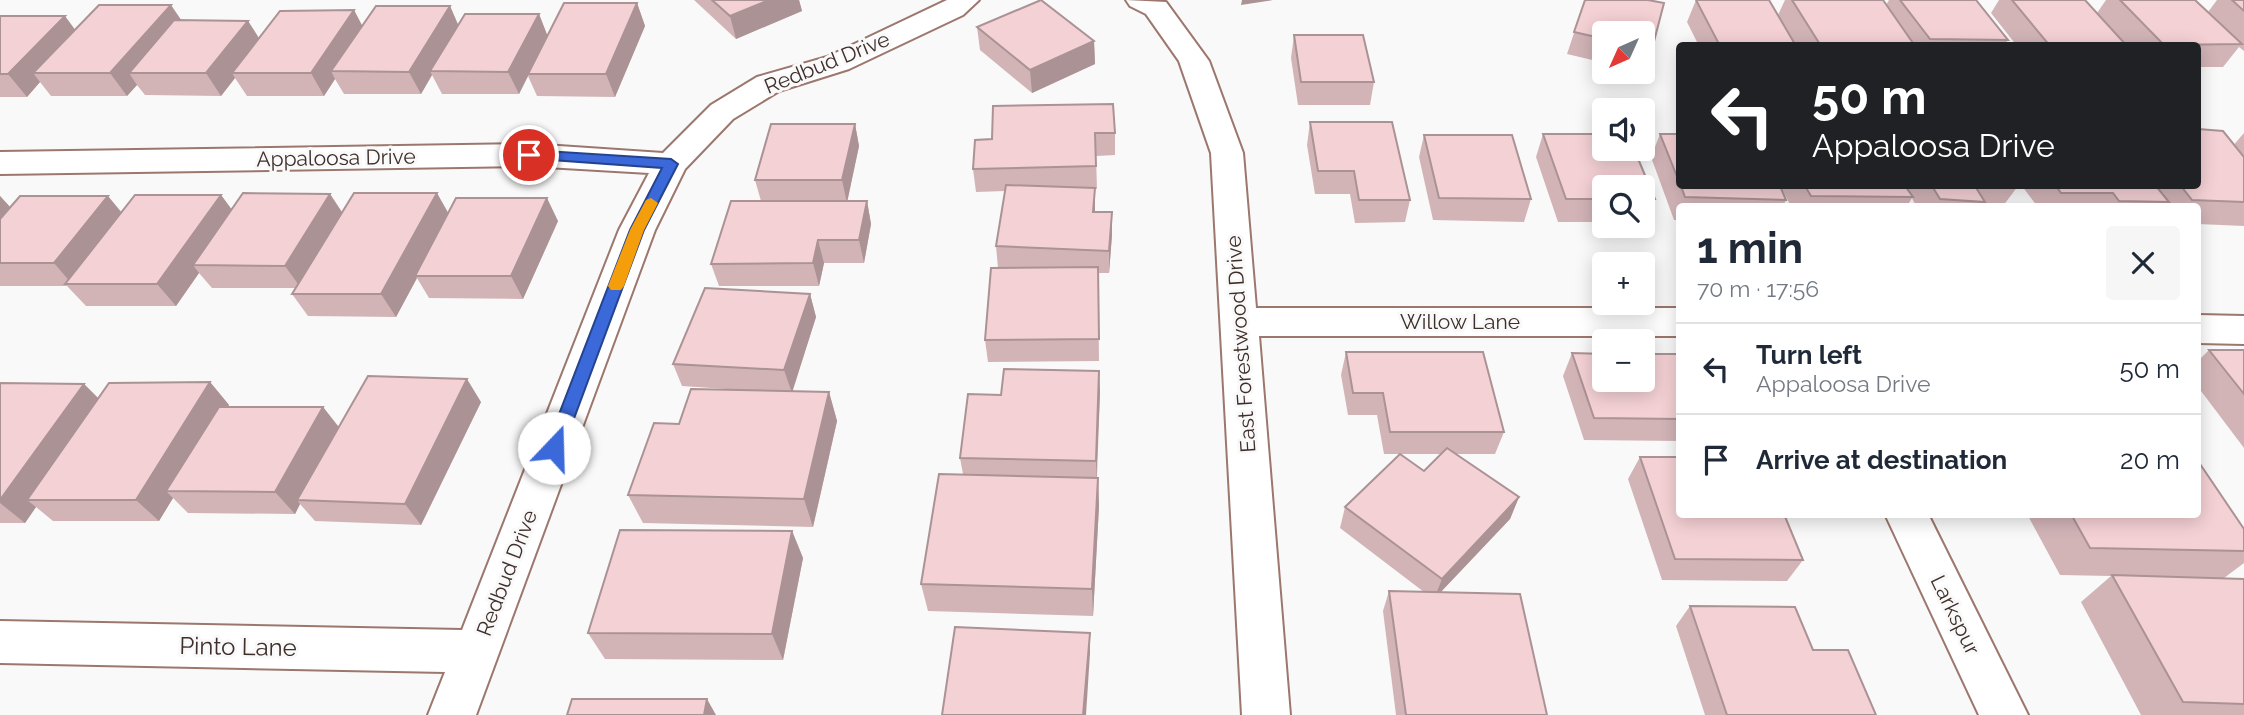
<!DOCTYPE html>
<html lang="en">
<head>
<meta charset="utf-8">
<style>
	body { margin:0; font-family:Raleway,sans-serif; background:#f6f6f7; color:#1f2937; height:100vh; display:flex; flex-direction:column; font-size:26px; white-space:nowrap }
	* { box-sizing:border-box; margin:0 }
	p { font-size:23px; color:#747a83 }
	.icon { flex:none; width:38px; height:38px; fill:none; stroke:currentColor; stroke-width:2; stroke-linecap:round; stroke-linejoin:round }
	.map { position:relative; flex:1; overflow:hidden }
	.panel { position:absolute; left:1676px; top:203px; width:525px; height:315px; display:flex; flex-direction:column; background:#fff; border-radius:7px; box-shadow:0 4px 18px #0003 }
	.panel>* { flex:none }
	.top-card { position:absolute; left:1676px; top:42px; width:525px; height:147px; border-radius:7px; box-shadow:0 4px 18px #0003; background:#202124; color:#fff; overflow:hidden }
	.needle { width:46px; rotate:225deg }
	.controls { position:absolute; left:1592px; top:21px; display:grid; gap:14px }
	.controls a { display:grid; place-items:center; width:63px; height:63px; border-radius:7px; background:#fff; box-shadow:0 4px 18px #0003; font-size:35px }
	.pin { position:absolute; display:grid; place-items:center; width:60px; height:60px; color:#fff; margin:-30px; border:4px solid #fff; border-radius:50%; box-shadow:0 2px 7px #0007 }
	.me { position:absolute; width:77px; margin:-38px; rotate:21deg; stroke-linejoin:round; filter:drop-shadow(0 0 5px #0008) }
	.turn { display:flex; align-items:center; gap:24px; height:147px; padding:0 21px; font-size:32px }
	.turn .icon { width:91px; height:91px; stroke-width:2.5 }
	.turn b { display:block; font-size:49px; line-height:60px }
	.round { display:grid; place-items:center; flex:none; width:74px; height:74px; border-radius:7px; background:#f6f6f7 }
	.head { display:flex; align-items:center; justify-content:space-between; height:119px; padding:0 21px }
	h1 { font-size:42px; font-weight:700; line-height:52px }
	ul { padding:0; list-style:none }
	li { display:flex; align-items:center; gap:21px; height:91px; padding:0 21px; border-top:2px solid #e0e1e3 }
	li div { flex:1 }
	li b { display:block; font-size:26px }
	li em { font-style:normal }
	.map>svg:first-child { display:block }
</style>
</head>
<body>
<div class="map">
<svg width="2244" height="715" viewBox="0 0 2244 715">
	<rect width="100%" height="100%" fill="#f9f9f9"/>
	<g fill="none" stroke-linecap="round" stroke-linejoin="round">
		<defs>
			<g id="minor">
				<polygon points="947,0 979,0 963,15 849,69 779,91 733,119 685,169 655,230 476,715 428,715 445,672 0,663 0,621 462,630 619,230 649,173 529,166 0,174 0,152 529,144 663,153 711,105 757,77 827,57"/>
				<polygon points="1126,0 1166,2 1209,61 1243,153 1256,308 1680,308 1680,336 1259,336 1290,715 1242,715 1211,153 1179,61 1146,14 1130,6"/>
				<polygon points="2198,315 2244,316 2244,344 2198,343"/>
				<polygon points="1885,514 1928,514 2028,715 1979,715"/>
			</g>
		</defs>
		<use href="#minor" stroke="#9c776d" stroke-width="4"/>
		<use href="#minor" fill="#fff" fill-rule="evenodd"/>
	</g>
	<g fill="#d2b4b7">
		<polygon points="694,0 799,0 802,11 736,39"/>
		<polygon points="1585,0 1648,0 1664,3 1652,49 1644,72 1643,72 1643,33 1605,33 1605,63 1567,54"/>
		<polygon points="1696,0 1778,15 1785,0 1883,0 1886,5 1889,0 1976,0 2008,40 2004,46 1699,46 1687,22"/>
		<polygon points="1999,0 2085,0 2097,13 2106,0 2195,0 2208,12 2217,0 2244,0 2244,51 2239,47 2223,67 2198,67 2198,46 2017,46 1991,13"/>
		<polygon points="637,3 645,26 615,97 537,96 528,76 519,94 442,94 432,75 421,94 344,94 335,79 324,96 247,96 235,78 221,96 145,95 137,85 127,96 51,96 40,82 27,97 0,97 0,16 75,30 182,20 248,21 259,38 354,10 362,26 450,6 458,25 539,14 547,35"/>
		<polygon points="977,27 1094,41 1095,64 1032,93 980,50"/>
		<polygon points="1294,35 1374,82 1370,105 1298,105 1291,58"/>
		<polygon points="993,106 1115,133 1115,155 1096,156 1097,189 1095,189 1095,212 1112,212 1112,235 1109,273 1098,273 1099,361 988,362 985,340 998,268 996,246 1005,191 976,192 973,169 992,139"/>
		<polygon points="1310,122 1410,200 1405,222 1355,223 1350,194 1315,194 1307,145"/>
		<polygon points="855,124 859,146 847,201 867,201 871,224 864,263 824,263 819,286 719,286 711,264 761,201 755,180"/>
		<polygon points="2244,133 2244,226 2198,224 2198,206 2037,206 2022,186 2198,186"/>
		<polygon points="1543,134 1605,134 1605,149 1634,149 1655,199 1646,222 1643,222 1643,187 1605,187 1605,222 1558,222 1536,157"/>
		<polygon points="1660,134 1680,134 1680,186 1780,186 1786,200 1783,206 1680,206 1680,220 1674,220 1651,157"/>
		<polygon points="1424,135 1531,199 1524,222 1433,220 1419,157"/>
		<polygon points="1780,186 2018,186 2003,206 1916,206 1912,198 1907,206 1791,206"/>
		<polygon points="330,194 342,212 448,213 558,221 523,299 429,298 417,278 396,317 308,316 292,294 295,288 212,288 199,273 176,306 86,306 67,286 0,286 0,196 10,207 121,212 221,195 232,210"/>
		<polygon points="810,294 816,317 792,391 829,392 837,421 813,527 643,523 628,495 679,424 741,390 682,386 673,364"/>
		<polygon points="2209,350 2244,350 2244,448 2198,387 2198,361"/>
		<polygon points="1346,352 1504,432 1495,454 1456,454 1519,497 1510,519 1441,592 1547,715 1396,715 1383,611 1389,591 1424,592 1340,528 1345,507 1424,471 1441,454 1384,454 1377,415 1348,415 1341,375"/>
		<polygon points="1572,353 1680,354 1680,441 1584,440 1563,376"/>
		<polygon points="1099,371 1100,393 1097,478 1098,478 1099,506 1093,616 928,611 921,584 963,474 960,458 1001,395"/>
		<polygon points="210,382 229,405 228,407 323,407 339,427 481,402 421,525 315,521 300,504 295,514 188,513 173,498 159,521 53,521 36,507 25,523 0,523 0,383 84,384 98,398"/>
		<polygon points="1640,457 1803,560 1787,581 1662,580 1628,479"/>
		<polygon points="2027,514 2198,514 2244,529 2244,563 2224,578 2244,579 2244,715 2141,715 2081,602 2111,576 2060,575"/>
		<polygon points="792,531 803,558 783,660 605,659 588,633"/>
		<polygon points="1690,606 1876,715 1705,715 1676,626"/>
	</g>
	<g fill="#ab9295">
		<polygon points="769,0 799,0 802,11 736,39 730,16"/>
		<polygon points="1242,0 1273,0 1241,5"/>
		<polygon points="637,3 645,26 615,97 606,74"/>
		<polygon points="171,5 186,27 129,73 137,85 127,96 110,73"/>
		<polygon points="450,6 460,29 430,71 432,75 421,94 409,72"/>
		<polygon points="354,10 366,33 331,71 335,79 324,96 311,73"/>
		<polygon points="539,14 548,37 528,74 528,76 519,94 508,72"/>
		<polygon points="65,16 82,39 33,73 40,82 27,97 8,74"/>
		<polygon points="248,21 262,43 232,73 235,78 221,96 206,73"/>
		<polygon points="1094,41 1095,64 1032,93 1030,70"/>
		<polygon points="855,124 859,146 847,203 842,180"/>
		<polygon points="1095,188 1095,211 1093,234 1093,212"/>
		<polygon points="437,193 450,216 415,276 417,278 396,317 381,294"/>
		<polygon points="330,194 345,217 301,288 285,266"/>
		<polygon points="221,195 238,218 193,265 199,273 176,306 157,284"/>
		<polygon points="0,196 21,219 0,243"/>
		<polygon points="108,196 127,219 72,284 54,263"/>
		<polygon points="547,198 558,221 523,299 511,276"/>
		<polygon points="867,201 871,224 864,263 859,240"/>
		<polygon points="1112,212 1112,235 1109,273 1109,251"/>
		<polygon points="818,240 824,263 819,286 813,263"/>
		<polygon points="810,294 816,317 792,393 784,370"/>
		<polygon points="1099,371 1100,393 1096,483 1096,461"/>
		<polygon points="467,379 481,402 421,525 405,504"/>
		<polygon points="210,382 229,405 177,491 166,491 173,498 159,521 136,500"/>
		<polygon points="84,384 106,406 27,500 36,507 25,523 0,503 0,500"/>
		<polygon points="829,392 837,421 813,527 804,499"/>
		<polygon points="323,407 340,429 297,500 300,504 295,514 275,492"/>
		<polygon points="1098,478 1099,506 1093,616 1092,589"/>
		<polygon points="1519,497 1510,519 1434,599 1442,579"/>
		<polygon points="792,531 803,558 783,660 772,634"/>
		<polygon points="1090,633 1090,653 1086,715 1083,715"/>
		<polygon points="707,699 716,715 704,715"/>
	</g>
	<g fill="#f4d1d5" stroke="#ab9295" stroke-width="2">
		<polygon points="712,0 769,0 730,16"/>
		<polygon points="1041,0 1094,41 1030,70 977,27"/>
		<polygon points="1585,0 1648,0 1664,3 1652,49 1643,47 1643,33 1605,33 1605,39 1574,32"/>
		<polygon points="1696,0 1769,0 1796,46 1720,46"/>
		<polygon points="1792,0 1883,0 1915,46 1821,46"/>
		<polygon points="1900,0 1976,0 2008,40 1930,39"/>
		<polygon points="2012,0 2085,0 2127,46 2050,46"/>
		<polygon points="2120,0 2195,0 2242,44 2164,45"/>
		<polygon points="2232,0 2244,0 2244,11"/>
		<polygon points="564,3 637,3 606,74 528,74"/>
		<polygon points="99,5 171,5 110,73 33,73"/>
		<polygon points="376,6 450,6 409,72 331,71"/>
		<polygon points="354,10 311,73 232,73 280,11"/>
		<polygon points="465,14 539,14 508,72 430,71"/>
		<polygon points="0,16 65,16 8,74 0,74"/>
		<polygon points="174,20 248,21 206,73 129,73"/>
		<polygon points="1294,35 1363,35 1374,82 1301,82"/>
		<polygon points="1113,104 1115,133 1095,133 1096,166 973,169 975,140 992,139 993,106"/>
		<polygon points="1310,122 1392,122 1410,200 1359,200 1354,171 1318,171"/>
		<polygon points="771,124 855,124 842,180 755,180"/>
		<polygon points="2198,129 2223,131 2244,157 2244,202 2192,200 2181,186 2198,186"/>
		<polygon points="1543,134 1605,134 1605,149 1634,149 1655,199 1643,199 1643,187 1605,187 1605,199 1566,199"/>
		<polygon points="1660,134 1680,134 1680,184"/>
		<polygon points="1424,135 1512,135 1531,199 1439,198"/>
		<polygon points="1006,185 1095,188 1093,212 1112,212 1109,251 996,246"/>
		<polygon points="1681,186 1780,186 1786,200 1685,197"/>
		<polygon points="1805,186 1905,186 1913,197 1811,196"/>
		<polygon points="1932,186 1975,186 1985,202 1940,199"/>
		<polygon points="2056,186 2156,186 2169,202 2119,201 2113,193 2061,193"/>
		<polygon points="243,193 330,194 285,266 193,265"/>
		<polygon points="354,193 437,193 381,294 292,294"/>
		<polygon points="135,195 221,195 157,284 65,284"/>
		<polygon points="20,196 108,196 54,263 0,263 0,219"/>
		<polygon points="456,198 547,198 511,276 415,276"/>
		<polygon points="731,201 867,201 859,240 818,240 813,263 711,264"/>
		<polygon points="1098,267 1099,339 985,340 991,268"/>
		<polygon points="705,288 810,294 784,370 673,364"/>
		<polygon points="2209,350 2244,350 2244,394"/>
		<polygon points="1346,352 1483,352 1504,432 1390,432 1383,393 1353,393"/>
		<polygon points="1572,353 1605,354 1605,380 1643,380 1643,354 1680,354 1680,419 1594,418"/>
		<polygon points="1004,369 1099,371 1096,461 960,458 968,394 1001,395"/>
		<polygon points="368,376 467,379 405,504 297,500"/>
		<polygon points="210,382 136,500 27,500 109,383"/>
		<polygon points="0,383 84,384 0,500"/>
		<polygon points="691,389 829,392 804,499 628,495 654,423 679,424"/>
		<polygon points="219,407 323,407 275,492 166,491"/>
		<polygon points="1447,448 1519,497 1442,579 1345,507 1400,454 1424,471"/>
		<polygon points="1640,457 1680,457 1680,514 1784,514 1803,560 1675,559"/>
		<polygon points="2198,461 2244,529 2244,551 2090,548 2071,514 2198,514"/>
		<polygon points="939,474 1098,478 1092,589 921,584"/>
		<polygon points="620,530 792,531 772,634 588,633"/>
		<polygon points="2112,575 2244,579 2244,704 2183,702"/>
		<polygon points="1389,591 1520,594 1547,715 1406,715"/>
		<polygon points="1690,606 1795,607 1813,650 1848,650 1876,715 1727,715"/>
		<polygon points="955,627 1090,633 1083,715 942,715"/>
		<polygon points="572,699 707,699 704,715 567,715"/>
	</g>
	<polygon fill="#3b69da" stroke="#26448e" stroke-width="2" points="529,150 671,159 678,164 644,230 563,448 560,453 548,453 546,448 630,230 662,168 524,158 524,152"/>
	<polygon fill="#f59e0b" points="651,198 658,203 644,230 624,286 621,290 611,290 608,286 630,230 646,200"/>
	<g text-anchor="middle" stroke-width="6" stroke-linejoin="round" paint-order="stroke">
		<g font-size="21" fill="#3f2f2b" stroke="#f9f9f9">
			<text transform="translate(827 63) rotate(-22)" y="7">Redbud Drive</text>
			<text transform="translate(336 158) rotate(-1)" y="7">Appaloosa Drive</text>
			<text x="1460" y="329">Willow Lane</text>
			<text transform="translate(1241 344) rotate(-94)" y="7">East Forestwood Drive</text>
			<text transform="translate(507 573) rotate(-69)" y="7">Redbud Drive</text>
			<text transform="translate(1955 615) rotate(64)" y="7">Larkspur</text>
		</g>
		<g font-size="24" fill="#3f2f2b" stroke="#f9f9f9">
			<text transform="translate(238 647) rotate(1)" y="8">Pinto Lane</text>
		</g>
	</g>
</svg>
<div class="controls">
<a><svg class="needle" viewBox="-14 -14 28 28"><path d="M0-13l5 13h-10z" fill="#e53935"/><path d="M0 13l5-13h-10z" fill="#747a83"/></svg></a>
<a><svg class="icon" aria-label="sound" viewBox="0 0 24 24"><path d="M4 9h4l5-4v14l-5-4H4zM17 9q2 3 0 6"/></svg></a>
<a><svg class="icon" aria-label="search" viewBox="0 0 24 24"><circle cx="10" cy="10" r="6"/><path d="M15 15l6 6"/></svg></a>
<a>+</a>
<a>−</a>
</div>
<div class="pin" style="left:529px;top:155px;background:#d93025"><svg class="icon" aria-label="arrive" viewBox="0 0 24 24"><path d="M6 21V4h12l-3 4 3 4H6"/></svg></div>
<svg class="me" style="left:554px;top:448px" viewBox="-20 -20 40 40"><circle r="19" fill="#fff"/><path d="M0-13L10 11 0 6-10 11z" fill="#3b69da"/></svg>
<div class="top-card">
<div class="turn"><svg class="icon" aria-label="left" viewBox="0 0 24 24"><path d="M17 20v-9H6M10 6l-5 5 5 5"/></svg><div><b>50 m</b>Appaloosa Drive</div></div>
</div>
<section class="panel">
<div class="head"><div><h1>1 min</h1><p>70 m · 17:56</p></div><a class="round"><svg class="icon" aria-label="close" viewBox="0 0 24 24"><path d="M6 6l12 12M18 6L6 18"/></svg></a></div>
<ul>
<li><svg class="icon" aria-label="left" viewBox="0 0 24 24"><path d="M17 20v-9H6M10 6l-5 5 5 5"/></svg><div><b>Turn left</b><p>Appaloosa Drive</p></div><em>50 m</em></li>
<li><svg class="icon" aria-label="arrive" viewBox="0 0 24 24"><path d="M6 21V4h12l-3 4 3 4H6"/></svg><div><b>Arrive at destination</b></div><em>20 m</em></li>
</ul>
</section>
</div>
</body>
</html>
